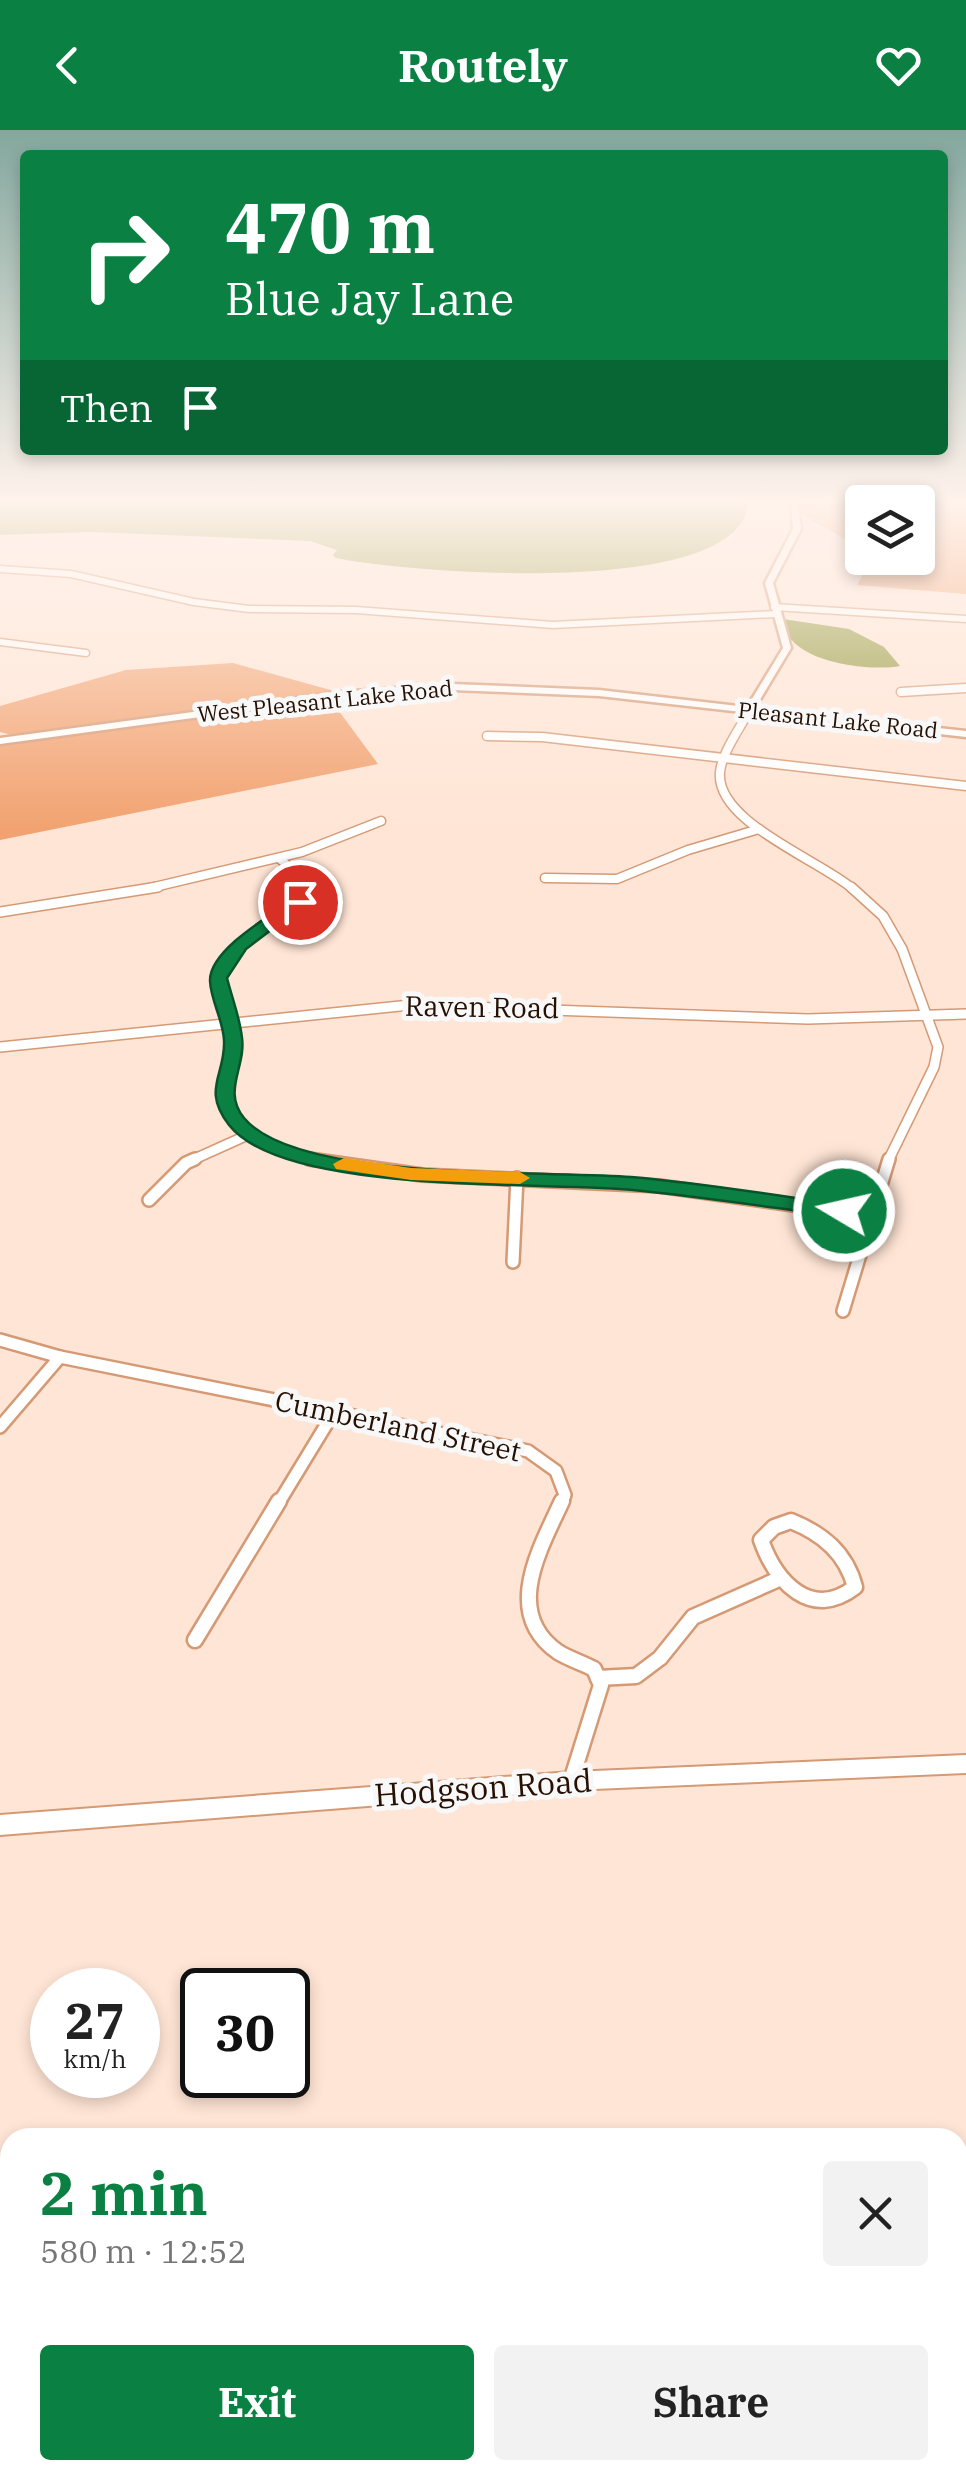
<!DOCTYPE html>
<html lang="en">
<head>
<meta charset="utf-8">
<style>
	body { margin:0; font-family:"IBM Plex Serif",serif; background:#f2f2f2; color:#222; height:100vh; display:flex; flex-direction:column; font-size:38px; white-space:nowrap }
	* { box-sizing:border-box; margin:0 }
	p { font-size:32px; color:#767676 }
	.icon { flex:none; width:55px; height:55px; fill:none; stroke:currentColor; stroke-width:2; stroke-linecap:round; stroke-linejoin:round }
	.map { position:relative; flex:1; overflow:hidden }
	.side { position:absolute; left:0px; top:1998px; width:968px; height:352px; display:flex; flex-direction:column; background:#fff; border-radius:30px 30px 0 0; box-shadow:0 5px 15px #0003 }
	.side>* { flex:none }
	.guide { position:absolute; left:20px; top:20px; width:928px; height:305px; border-radius:10px; box-shadow:0 5px 15px #0003; background:#0b8043; color:#fff; overflow:hidden }
	.fabs { position:absolute; left:845px; top:355px; display:grid; gap:20px }
	.fabs a { display:grid; place-items:center; width:90px; height:90px; border-radius:10px; background:#fff; box-shadow:0 5px 15px #0003; font-size:50px }
	.speed { position:absolute; left:30px; top:1838px; display:flex; gap:20px; font-size:50px; font-weight:700; text-align:center }
	.speed>* { display:grid; place-content:center; width:130px; height:130px; border-radius:50%; background:#fff; box-shadow:0 5px 15px #0003; line-height:1 }
	.speed small { font-size:25px; font-weight:400 }
	.speed .limit { border:5px solid #111; border-radius:15px; background:#fff; color:#111 }
	.pin { position:absolute; display:grid; place-items:center; width:85px; height:85px; color:#fff; margin:-42px; border:5px solid #fff; border-radius:50%; box-shadow:0 2px 10px #0007 }
	.me { position:absolute; width:110px; margin:-55px; rotate:279deg; stroke-linejoin:round; filter:drop-shadow(0 0 8px #0008) }
	.turn { display:flex; align-items:center; gap:35px; height:210px; padding:0 40px; font-size:45px }
	.turn .icon { width:130px; height:130px; stroke-width:2.5 }
	.turn b { display:block; font-size:70px; line-height:85px }
	.then { display:flex; align-items:center; height:95px; padding:0 40px; background:#0003; gap:20px; font-size:38px }
	.round { display:grid; place-items:center; flex:none; width:105px; height:105px; border-radius:10px; background:#f2f2f2 }
	.headline { display:flex; align-items:center; justify-content:space-between; height:170px; padding:0 40px }
	h1 { font-size:60px; font-weight:700; line-height:75px; color:#0b8043 }
	.action { display:flex; gap:20px; margin-top:auto; padding:20px 40px }
	.action a { flex:1; height:115px; border-radius:10px; background:#0b8043; color:#fff; font-size:40px; font-weight:700; line-height:115px; text-align:center }
	.action a+a { background:#f2f2f2; color:#222 }
	header { display:flex; justify-content:space-between; align-items:center; height:130px; padding:0 40px; background:#0b8043; color:#fff; font-size:45px; font-weight:700 }
	.map>svg:first-child { display:block }
</style>
</head>
<body>
<header><svg class="icon" aria-label="back" viewBox="0 0 24 24"><path d="M15 5l-7 7 7 7"/></svg>Routely<svg class="icon" aria-label="heart" viewBox="0 0 24 24"><path d="M12 20l-8-8c-3-5 5-10 8-4 3-6 11-1 8 4z"/></svg></header>
<div class="map">
<svg width="966" height="2349" viewBox="0 0 966 2349">
	<rect width="100%" height="100%" fill="#ffe5d5"/>
	<g fill="#f2a270">
		<polygon points="779,371 966,371 966,464 857,455 872,428 918,428 918,372 862,372 862,419"/>
		<polygon points="233,533 334,561 12,605 0,602 0,576 126,540"/>
		<polygon points="330,569 378,634 0,710 0,616"/>
	</g>
	<g fill="#8d9330">
		<path d="M 0,371 L 741,371 L 748,374 C 739,471 402,442 336,428 L 333,425 L 337,420 L 310,411 L 91,402 L 0,405 Z"/>
		<path d="M 783,489 L 849,499 L 884,517 L 900,536 C 868,542 784,532 783,489 Z"/>
	</g>
	<g fill="none" stroke-linecap="round" stroke-linejoin="round">
		<defs>
			<g id="minor-far5">
				<polyline points="0,439 71,444 194,472 249,479 356,480 553,495 775,484"/>
				<polyline points="774,477 966,489"/>
				<polyline points="0,512 86,523"/>
			</g>
			<g id="minor-far4">
				<polyline points="901,562 966,558"/>
				<path d="M 750,579 C 741,597 722,622 720,642 C 715,692 820,730 853,759"/>
				<polyline points="487,606 542,607 966,656"/>
				<polyline points="280,729 300,746 302,759"/>
				<polyline points="545,748 617,749 688,720 759,699"/>
				<polyline points="146,759 302,722 381,691"/>
			</g>
			<g id="minor-far3">
				<path d="M 302,757 L 303,766 C 282,793 245,802 227,830 C 210,856 227,877 232,904 C 237,925 225,944 226,965 C 226,1005 288,1025 320,1031"/>
				<polyline points="851,757 883,786 902,819 938,917 934,937 888,1031"/>
				<polyline points="0,782 158,757"/>
				<polyline points="0,917 410,875 808,889 966,884"/>
				<polyline points="190,1031 250,1004"/>
			</g>
			<g id="minor-far2">
				<polyline points="309,1029 422,1045 659,1056 871,1086"/>
				<polyline points="149,1070 186,1033 195,1029"/>
				<polyline points="513,1132 517,1048"/>
				<polyline points="843,1181 889,1029"/>
				<polyline points="0,1210 60,1227 528,1321 556,1341 565,1365 561,1374"/>
				<polyline points="0,1297 60,1227"/>
				<polyline points="278,1374 334,1282"/>
			</g>
			<g id="minor-far1">
				<path d="M 562,1371 C 540,1419 502,1483 558,1522 C 569,1529 583,1533 594,1539 L 601,1555 L 571,1651"/>
				<path d="M 791,1391 C 823,1404 846,1423 855,1457 C 811,1491 776,1452 761,1410 L 774,1397 Z"/>
				<polyline points="195,1510 279,1371"/>
				<polyline points="598,1548 636,1546 660,1528 693,1487 781,1448"/>
			</g>
			<g id="minor">
				<polyline points="0,2248 10,2230"/>
				<polyline points="841,2340 864,2349"/>
				<polyline points="690,2349 713,2340"/>
			</g>
			<polygon id="tertiary" points="791,371 797,371 801,399 773,453 791,518 755,578 966,601 966,607 599,566 452,560 341,568 0,614 0,608 341,562 452,554 599,560 747,577 783,518 765,453 793,399"/>
			<polygon id="secondary" points="966,1625 966,1643 571,1660 0,1705 0,1685 571,1642"/>
		</defs>
		<use href="#minor-far5" stroke="#d59974" stroke-width="9"/>
		<use href="#minor-far4" stroke="#d59974" stroke-width="11"/>
		<use href="#minor-far3" stroke="#d59974" stroke-width="12"/>
		<use href="#minor-far2" stroke="#d59974" stroke-width="16"/>
		<use href="#minor-far1" stroke="#d59974" stroke-width="19"/>
		<use href="#minor" stroke="#d59974" stroke-width="22"/>
		<use href="#tertiary" stroke="#d59974" stroke-width="5"/>
		<use href="#secondary" stroke="#d59974" stroke-width="4"/>
		<use href="#minor-far5" stroke="#fff" stroke-width="6"/>
		<use href="#minor-far4" stroke="#fff" stroke-width="8"/>
		<use href="#minor-far3" stroke="#fff" stroke-width="9"/>
		<use href="#minor-far2" stroke="#fff" stroke-width="11"/>
		<use href="#minor-far1" stroke="#fff" stroke-width="14"/>
		<use href="#minor" stroke="#fff" stroke-width="18"/>
		<use href="#tertiary" fill="#fff" fill-rule="evenodd"/>
		<use href="#secondary" fill="#fff" fill-rule="evenodd"/>
	</g>
	<linearGradient id="sky" x2="0" y2="1"><stop stop-color="#83a79e"/><stop offset="0.53" stop-color="#fff3ec"/><stop offset="1" stop-color="#fff3ec" stop-opacity="0"/></linearGradient>
	<rect width="966" height="700" fill="url(#sky)"/>
	<path fill="#0b8043" stroke="#07532c" stroke-width="2.5" d="M 294,769 L 308,772 L 246,819 L 227,848 C 232,868 240,888 242,908 C 246,937 222,961 244,988 C 298,1053 547,1040 631,1047 C 702,1053 773,1065 844,1075 L 854,1081 L 844,1087 C 774,1078 704,1067 633,1060 C 545,1051 285,1066 229,995 C 201,959 226,945 224,910 C 223,890 211,871 210,851 C 209,820 271,785 294,769 Z"/>
	<polygon fill="#f59e0b" points="344,1028 411,1038 520,1042 530,1048 520,1054 411,1050 336,1039 333,1034"/>
	<g text-anchor="middle" stroke-width="10" stroke-linejoin="round" paint-order="stroke">
		<g font-size="22" fill="#261003" stroke="#f8f8f8">
			<text transform="translate(325 571) rotate(-6)" y="8">West Pleasant Lake Road</text>
			<text transform="translate(838 590) rotate(6)" y="8">Pleasant Lake Road</text>
		</g>
		<g font-size="28" fill="#261003" stroke="#f8f8f8">
			<text transform="translate(482 877) rotate(1)" y="10">Raven Road</text>
			<text transform="translate(398 1296) rotate(12)" y="10">Cumberland Street</text>
		</g>
		<g font-size="32" fill="#261003" stroke="#f8f8f8">
			<text transform="translate(483 1658) rotate(-4)" y="11">Hodgson Road</text>
		</g>
	</g>
</svg>
<div class="fabs">
<a><svg class="icon" aria-label="layers" viewBox="0 0 24 24"><path d="M12 4l9 5-9 5-9-5zM3 14l9 5 9-5"/></svg></a>
</div>
<div class="speed"><div>27<small>km/h</small></div><div class="limit">30</div></div>
<div class="pin" style="left:300px;top:772px;background:#d93025"><svg class="icon" aria-label="arrive" viewBox="0 0 24 24"><path d="M6 21V4h12l-3 4 3 4H6"/></svg></div>
<svg class="me" style="left:844px;top:1081px" viewBox="-20 -20 40 40"><circle r="17" fill="#0b8043" stroke="#fff" stroke-width="3"/><path d="M0-11L8 9 0 5-8 9z" fill="#fff"/></svg>
<div class="guide">
<div class="turn"><svg class="icon" aria-label="right" viewBox="0 0 24 24"><path d="M7 20v-9h11M14 6l5 5-5 5"/></svg><div><b>470 m</b>Blue Jay Lane</div></div>
<div class="then">Then<svg class="icon" aria-label="arrive" viewBox="0 0 24 24"><path d="M6 21V4h12l-3 4 3 4H6"/></svg></div>
</div>
<section class="side">
<div class="headline"><div><h1>2 min</h1><p>580 m · 12:52</p></div><a class="round"><svg class="icon" aria-label="close" viewBox="0 0 24 24"><path d="M6 6l12 12M18 6L6 18"/></svg></a></div>
<div class="action"><a>Exit</a><a>Share</a></div>
</section>
</div>
</body>
</html>
